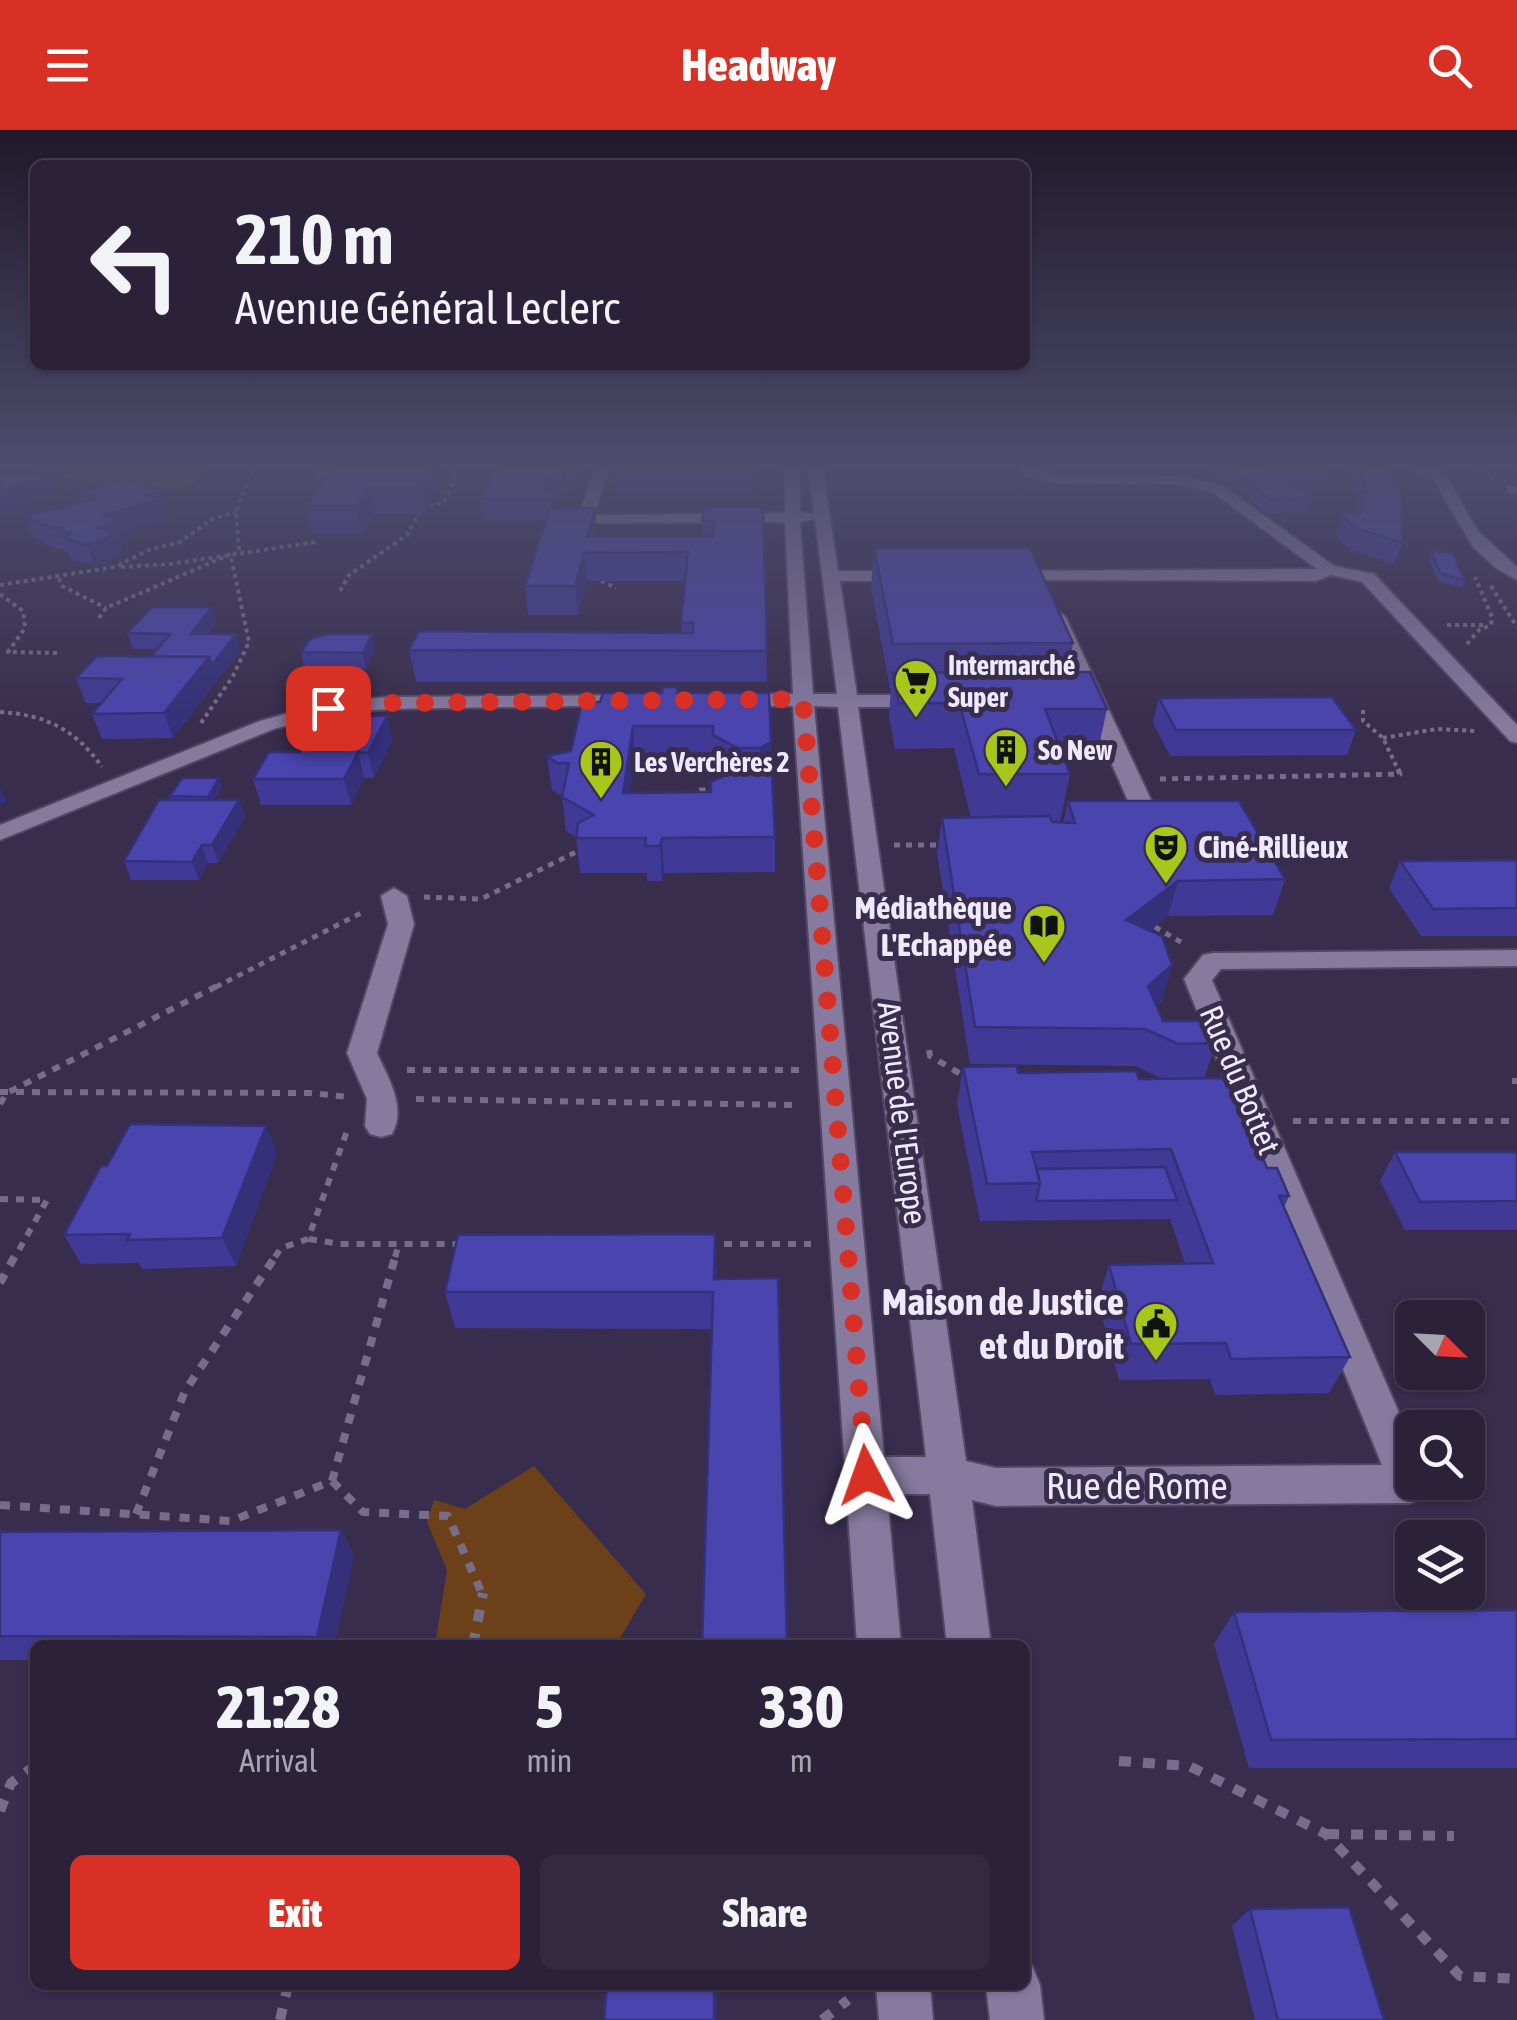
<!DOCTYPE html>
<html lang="en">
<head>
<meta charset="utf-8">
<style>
	body { margin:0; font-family:"Asap Condensed",sans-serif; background:#332a42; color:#f1f3f6; height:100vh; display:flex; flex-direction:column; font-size:38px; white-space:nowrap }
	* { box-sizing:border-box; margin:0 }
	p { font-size:32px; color:#a6a4af }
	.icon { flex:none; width:55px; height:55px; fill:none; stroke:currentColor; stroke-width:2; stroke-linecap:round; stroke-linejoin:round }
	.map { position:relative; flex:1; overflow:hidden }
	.details { position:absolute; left:30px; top:1510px; width:1000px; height:350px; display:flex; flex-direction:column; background:#2b223a; border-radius:15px; box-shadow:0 2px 8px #0004,0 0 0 2px #473f54 }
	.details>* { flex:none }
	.guide { position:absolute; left:30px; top:30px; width:1000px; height:210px; border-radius:15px; box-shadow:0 2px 8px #0004,0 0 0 2px #473f54; background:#2b223a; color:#f1f3f6; overflow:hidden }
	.needle { width:65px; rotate:114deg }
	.fabs { position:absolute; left:1395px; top:1170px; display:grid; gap:20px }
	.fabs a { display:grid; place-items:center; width:90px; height:90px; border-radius:15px; background:#2b223a; box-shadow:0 2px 8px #0004,0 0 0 2px #473f54; font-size:50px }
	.pin { position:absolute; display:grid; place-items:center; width:85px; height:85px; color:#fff; margin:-42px; border-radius:20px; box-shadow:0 5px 15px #0006 }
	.me { position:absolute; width:110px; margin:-55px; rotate:356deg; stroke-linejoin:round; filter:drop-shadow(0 0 8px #0008) }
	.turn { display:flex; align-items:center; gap:35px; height:210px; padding:0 40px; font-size:45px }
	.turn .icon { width:130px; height:130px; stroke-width:2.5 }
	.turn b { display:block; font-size:70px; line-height:85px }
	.eta { display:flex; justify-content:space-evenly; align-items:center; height:170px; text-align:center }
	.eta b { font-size:60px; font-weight:800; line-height:70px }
	.primary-button { display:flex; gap:20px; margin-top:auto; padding:20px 40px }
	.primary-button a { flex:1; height:115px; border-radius:15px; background:#d93025; color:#fff; font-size:40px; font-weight:800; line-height:115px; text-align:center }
	.primary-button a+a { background:#332a42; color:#f1f3f6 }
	header { display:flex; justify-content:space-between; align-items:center; height:130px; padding:0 40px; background:#d93025; color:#fff; font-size:45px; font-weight:800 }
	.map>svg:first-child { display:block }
</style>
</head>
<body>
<header><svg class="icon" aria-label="menu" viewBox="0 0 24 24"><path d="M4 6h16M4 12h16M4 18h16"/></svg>Headway<svg class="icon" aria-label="search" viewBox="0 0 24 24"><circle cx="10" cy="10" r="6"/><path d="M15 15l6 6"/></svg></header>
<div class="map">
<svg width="1517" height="1890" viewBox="0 0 1517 1890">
	<rect width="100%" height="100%" fill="#392d4d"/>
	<g fill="#6c411a">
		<polygon points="5,333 214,333 188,358 113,359"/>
		<polygon points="534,1336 646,1464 616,1515 435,1515 447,1440 427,1392 434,1370 465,1379"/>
	</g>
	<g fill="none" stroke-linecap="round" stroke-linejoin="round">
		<defs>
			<g id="minor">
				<path d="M 597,333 L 611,333 L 594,385 L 785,383 L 785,333 L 799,333 L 800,382 L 814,384 L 808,333 L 822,333 L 838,441 L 913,441 L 921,446 L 913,451 L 840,451 L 857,565 L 928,565 L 938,571 L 928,577 L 858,577 L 966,1331 L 996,1338 L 1382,1335 L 1184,849 L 1203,825 L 1213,823 L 1517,820 L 1517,836 L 1221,839 L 1212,850 L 1412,1313 L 1412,1352 L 1430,1354 L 1424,1367 L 1410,1373 L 996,1376 L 972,1370 L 991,1515 L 947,1515 L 930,1364 L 887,1364 L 901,1515 L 857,1515 L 793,576 L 729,576 L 719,570 L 729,564 L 793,564 L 785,392 L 580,393 L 577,390 ZM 815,389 L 837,564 L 813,564 L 800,392 ZM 814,576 L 838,577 L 926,1327 L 884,1327 Z"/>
				<polygon points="1017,333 1031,333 1037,340 1055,345 1176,346 1221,355 1334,436 1374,444 1517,595 1517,613 1510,611 1362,452 1331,445 1316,451 998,450 998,442 1004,441 1317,439 1211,361 1176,354 1055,353 1027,346"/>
				<polygon points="1399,333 1417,333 1445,344 1477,400 1517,437 1517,450 1496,438 1473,417 1434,350"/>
				<polygon points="1507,356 1517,356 1517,364 1507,362"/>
				<polygon points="1056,481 1065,486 1159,687 1155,692 1139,692 1135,687 1047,486"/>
				<polygon points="638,565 648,571 645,575 389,579 329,584 274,599 0,710 0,695 260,591 328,572 389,567"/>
				<path d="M 394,758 L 407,766 L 414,794 L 377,923 C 388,948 407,977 392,1004 L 381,1007 L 370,1004 L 365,996 L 367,969 L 347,923 L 388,794 L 381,766 Z"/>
				<polygon points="1025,1833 1032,1836 1040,1855 1044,1890 990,1890 986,1855 1025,1855"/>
				<polygon points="876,1855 930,1855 933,1890 879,1890"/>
			</g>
		</defs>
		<use href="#minor" stroke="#524864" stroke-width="4"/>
		<g stroke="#776d89" stroke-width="4" stroke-dasharray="4 4" stroke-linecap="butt">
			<polyline points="1470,333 1494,349"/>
			<polyline points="121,437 170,434 316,412"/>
			<polyline points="59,448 62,456 106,478"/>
			<polyline points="601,451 616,458"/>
			<polyline points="0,455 115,437 149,420 180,412 214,388 236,382"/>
			<polyline points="1491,456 1517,497"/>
			<polyline points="340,461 349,445 407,405 423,376 443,373 458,345 452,343"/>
			<polyline points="0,464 23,481 25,498 8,522 58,523"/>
			<polyline points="99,488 106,478 231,424"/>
			<polyline points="1447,495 1484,495"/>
			<polyline points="1467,514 1479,500 1491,495 1492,487 1475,447"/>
			<polyline points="1363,580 1363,591 1383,608 1399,642"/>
			<path d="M 0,582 C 46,585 75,599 102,637"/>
			<polyline points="201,593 233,546 249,512 231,427 239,420 236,382 254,333"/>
			<polyline points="1383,608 1437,599 1476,601"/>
		</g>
		<g stroke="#776d89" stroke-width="5" stroke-dasharray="6 6" stroke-linecap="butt">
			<polyline points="1160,649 1400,644 1398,639"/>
			<polyline points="689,666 700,660 720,660"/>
			<polyline points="894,715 946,715"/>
			<polyline points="424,767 481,769 584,718"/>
			<polyline points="1155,797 1186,815"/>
			<polyline points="216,857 365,781"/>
		</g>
		<g stroke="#776d89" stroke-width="6" stroke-dasharray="8 8" stroke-linecap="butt">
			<polyline points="929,920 930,926 966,947"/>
			<polyline points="407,940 799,940"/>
			<polyline points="1512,951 1517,951"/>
			<polyline points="0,962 310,963 349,967"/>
			<polyline points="416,969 795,975"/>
			<polyline points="0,974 7,963 221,854"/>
			<polyline points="1293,991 1517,991"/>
			<polyline points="0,1069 47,1070 15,1127"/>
			<polyline points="309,1109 340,1114 461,1114"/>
			<polyline points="708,1114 811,1114"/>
			<polyline points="275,1127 281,1118 308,1109 347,1001"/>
			<polyline points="395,1127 399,1114"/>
		</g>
		<g stroke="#776d89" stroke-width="8" stroke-dasharray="10 10" stroke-linecap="butt">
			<polyline points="0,1153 16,1124"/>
			<polyline points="332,1351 363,1382 448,1386 483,1466"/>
			<polyline points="0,1375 231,1391 332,1351 396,1124"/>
			<polyline points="136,1384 185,1261 277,1124"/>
		</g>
		<g stroke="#776d89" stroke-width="10" stroke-dasharray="12 12" stroke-linecap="butt">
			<polyline points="473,1515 483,1463"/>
			<polyline points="1119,1631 1189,1636 1326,1704 1460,1846 1517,1849"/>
			<polyline points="0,1681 11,1653 35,1636"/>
			<polyline points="1327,1704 1454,1706"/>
			<polyline points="280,1890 288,1855"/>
			<polyline points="822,1890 848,1870"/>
		</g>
		<use href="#minor" fill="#867a9f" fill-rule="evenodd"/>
	</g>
	<g fill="#403a96" fill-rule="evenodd">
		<polygon points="312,333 441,333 442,338 440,341 442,355 425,384 375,384 362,403 312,403 305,376 322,355 317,355"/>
		<polygon points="582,333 575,355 567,355 564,364 558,364 556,369 557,378 597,405 597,407 703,407 702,391 763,377 767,552 416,552 409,520 681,503 685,451 587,451 578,485 528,485 525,456 546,390 483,390 480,369 494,342"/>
		<polygon points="756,333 756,361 615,361 614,341"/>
		<polygon points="1214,333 1256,333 1276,345 1271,340 1273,333 1319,333 1329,342 1325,355 1294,355 1313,367 1309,381 1268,384 1250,370 1251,366 1212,343"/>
		<polygon points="1352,333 1388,333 1402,413 1394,435 1352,420 1339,410 1336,403 1342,382 1356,383 1358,377 1355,360 1347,350"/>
		<polygon points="79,363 169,380 166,381 169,390 125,402 128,411 120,414 124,426 95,436 71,429 68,422 63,421 62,418 57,419 32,407 23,386 83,372"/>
		<polygon points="874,418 1073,513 1068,542 1107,579 1097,625 1062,625 1070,644 1060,692 1063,693 1068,671 1285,749 1273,785 1168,786 1150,801 1172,835 1162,872 1157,876 1163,891 1216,913 1204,949 1267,1038 1289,1066 1284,1078 1350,1227 1329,1263 1215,1265 1210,1249 1119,1250 1098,1172 1109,1135 1185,1133 1170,1089 980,1091 957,974 963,937 1018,943 1163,949 1135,936 970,934 937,723 942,688 971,688 954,618 895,619 889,587 891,558 890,558 871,458"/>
		<polygon points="1431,421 1465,451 1462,458 1438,451 1429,429"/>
		<polygon points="217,493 208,504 241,520 173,608 102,609 92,584 101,573 86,573 76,548 151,527 157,519 133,519 127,503"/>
		<polygon points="375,520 366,539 305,538 301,522"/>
		<path d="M 678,557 L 678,563 L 771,612 L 771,643 L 775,707 L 775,742 L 664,743 L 662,751 L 647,751 L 647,743 L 580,743 L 576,707 L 566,701 L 562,666 L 552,660 L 547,626 L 571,621 L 600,572 L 662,563 ZM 635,628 L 714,629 L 714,638 L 727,645 L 711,662 L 630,663 Z"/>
		<polygon points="1159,568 1356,600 1347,625 1170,626 1153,593"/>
		<polygon points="387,586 392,611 374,648 364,648 351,675 261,675 253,649 300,622 302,618 300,609"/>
		<polygon points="222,657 214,670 239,670 245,687 218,733 208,733 199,750 131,750 124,731 171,670 170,666"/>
		<polygon points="1517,730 1517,806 1421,806 1389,758 1400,731"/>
		<polygon points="266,996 277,1024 236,1136 142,1139 139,1133 81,1134 64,1105 107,1036"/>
		<polygon points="1395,1022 1517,1022 1517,1100 1405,1100 1380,1051"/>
		<polygon points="716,1149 712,1199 455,1198 445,1162"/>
		<polygon points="0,1399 3,1402 341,1400 354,1426 334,1515 35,1515 35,1530 0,1530"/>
		<polygon points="1517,1480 1517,1638 1249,1638 1214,1514 1234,1482"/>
		<polygon points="1250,1779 1384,1890 1255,1890 1232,1796"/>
	</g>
	<g fill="#34307a">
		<polygon points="418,333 441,333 442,338 440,341 442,355 425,384"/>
		<polygon points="574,333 582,333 575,355 573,335"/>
		<polygon points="565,335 567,355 564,364 562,344"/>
		<polygon points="556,344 558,364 557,369 555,349"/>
		<polygon points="52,346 59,366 0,384 0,362"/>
		<polygon points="370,357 375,384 362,403 356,376"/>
		<polygon points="163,360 169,380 166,381 169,390 125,402 128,411 120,414 124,426 95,436 87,415 105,385"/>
		<polygon points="555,361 557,381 555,390 552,369"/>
		<polygon points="595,378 597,405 593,423 587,407"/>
		<polygon points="584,423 587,451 578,485 575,456"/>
		<polygon points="212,477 217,493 196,520 191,504"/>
		<polygon points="236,504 241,520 173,608 164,583 209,527"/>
		<polygon points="372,504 375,520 366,539 363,523"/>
		<polygon points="387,586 392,611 374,648 368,623"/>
		<polygon points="633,596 635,628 626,697 623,663"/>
		<polygon points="771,612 771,645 760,651 760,618"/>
		<polygon points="358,622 364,648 351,675 344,649"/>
		<polygon points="219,648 222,657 211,676 208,667"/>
		<polygon points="0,657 7,672 0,675"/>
		<polygon points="239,670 245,687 218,733 212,715"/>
		<polygon points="662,708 664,743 662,751 660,716"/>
		<polygon points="202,715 208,733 199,750 192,732"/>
		<polygon points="1178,751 1168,786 1117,826 1126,790"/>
		<polygon points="1172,835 1162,872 1138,893 1148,856"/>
		<polygon points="266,996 277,1024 236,1136 222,1108"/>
		<polygon points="715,1104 717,1141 715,1185 714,1149"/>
		<polygon points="341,1400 354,1426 334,1515 321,1515 317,1507"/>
		<polygon points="714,1855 717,1855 716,1890 714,1890"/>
	</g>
	<g fill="#4a44ae" stroke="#34307a" stroke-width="2.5">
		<polygon points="340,333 436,333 421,357 370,357 356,376 305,376"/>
		<polygon points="505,333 574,333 573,335 565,335 562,344 556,344 555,349 549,349 545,361 555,361 552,369 480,369 494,342 501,342"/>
		<polygon points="616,333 756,333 756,341 614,341"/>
		<polygon points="1220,333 1256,333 1313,367 1272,370 1254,356 1261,356"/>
		<polygon points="1281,333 1319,333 1329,342 1291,342"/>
		<polygon points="1355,333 1388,333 1402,368 1402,413 1359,399 1346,389 1342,382 1361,383 1363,362 1366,362 1361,340"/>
		<polygon points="16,342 52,346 0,362 0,347"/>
		<polygon points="122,349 163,360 148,365 162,369 105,385 121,390 97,398 117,404 87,415 63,407 71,404 55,399 64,397 49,397 23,386 100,368 79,363"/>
		<polygon points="705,377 763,377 767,521 409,520 419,501 693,503 693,493 681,493 688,422 584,423 575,456 525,456 550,378 595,378 587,407 713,407 714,391 702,391"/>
		<polygon points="874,418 1030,418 1073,513 893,514"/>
		<polygon points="1431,421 1453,423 1465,451 1440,443"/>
		<polygon points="152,477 212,477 191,504 236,504 212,535 209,527 151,527 170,504 127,503"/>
		<polygon points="327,504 372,504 363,523 301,522 310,509"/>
		<polygon points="97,526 209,527 164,583 92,584 122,549 76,548"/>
		<polygon points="1090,542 1107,579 1045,579 1070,644 979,644 959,573 899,573 892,543"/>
		<polygon points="663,557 678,557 677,563 769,563 771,612 760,618 738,618 713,605 713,596 633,596 623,663 711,662 711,652 739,639 763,639 772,644 775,707 662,708 660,716 645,716 646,708 576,708 578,693 594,685 562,667 569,633 557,633 547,626 571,621 582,572 600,572 603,563 662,563"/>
		<polygon points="1332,567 1356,600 1176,600 1159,568"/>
		<polygon points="314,585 387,586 368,623 358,622 344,649 253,649 269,622 300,622 307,609 300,609"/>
		<polygon points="182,648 219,648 208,667 170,666"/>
		<polygon points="159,670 239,670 212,715 202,715 192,732 124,731"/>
		<polygon points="1068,671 1239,671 1285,749 1178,751 1126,790 1162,806 1172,835 1148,856 1163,891 1207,891 1216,913 1178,914 1145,899 975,897 942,688 1050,686 1052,692 1075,693"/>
		<polygon points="1517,730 1517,778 1433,779 1400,731"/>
		<polygon points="1017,936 1018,943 1136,941 1139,949 1228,948 1267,1038 1277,1038 1289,1066 1279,1066 1350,1227 1231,1229 1226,1213 1131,1214 1109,1135 1213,1133 1171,1019 1032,1022 1040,1053 987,1054 963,937"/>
		<polygon points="130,994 266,996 222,1108 127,1110 130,1104 64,1105 101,1036 107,1036"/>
		<polygon points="1395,1022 1517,1022 1517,1071 1420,1072"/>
		<polygon points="1165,1037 1177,1070 1036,1071 1040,1053 1037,1039"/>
		<polygon points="715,1104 714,1149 778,1148 787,1515 702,1515 713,1162 445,1162 458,1105"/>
		<polygon points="341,1400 317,1507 0,1506 0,1402"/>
		<polygon points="1517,1480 1517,1609 1271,1610 1234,1482"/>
		<polygon points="1349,1777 1384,1890 1278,1890 1250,1779"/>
		<polygon points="607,1855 714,1855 714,1890 604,1890"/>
	</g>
	<linearGradient id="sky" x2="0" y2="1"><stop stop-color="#1f192a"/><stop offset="0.56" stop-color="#4e4c6d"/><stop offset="1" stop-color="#4e4c6d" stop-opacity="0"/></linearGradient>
	<rect width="1517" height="597" fill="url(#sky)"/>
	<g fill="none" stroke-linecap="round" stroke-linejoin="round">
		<polyline stroke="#d93025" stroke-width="18" stroke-dasharray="0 32.4" points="328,578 389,573 803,569 866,1345"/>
	</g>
	<defs>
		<symbol id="supermarket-pin" viewBox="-11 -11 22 30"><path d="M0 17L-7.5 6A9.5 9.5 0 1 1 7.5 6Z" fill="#a9c71a" stroke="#392d4d"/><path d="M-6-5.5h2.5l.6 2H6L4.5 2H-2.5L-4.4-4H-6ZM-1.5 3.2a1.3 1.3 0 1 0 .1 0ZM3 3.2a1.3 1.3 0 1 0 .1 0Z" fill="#111"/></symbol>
		<symbol id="building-pin" viewBox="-11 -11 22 30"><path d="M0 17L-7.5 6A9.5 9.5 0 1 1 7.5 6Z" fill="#a9c71a" stroke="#392d4d"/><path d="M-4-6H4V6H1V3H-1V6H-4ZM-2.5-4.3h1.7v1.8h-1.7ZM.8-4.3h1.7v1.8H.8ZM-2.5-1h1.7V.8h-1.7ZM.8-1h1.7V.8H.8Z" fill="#111"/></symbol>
		<symbol id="theatre-pin" viewBox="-11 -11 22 30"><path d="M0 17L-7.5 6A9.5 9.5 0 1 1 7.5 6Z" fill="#a9c71a" stroke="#392d4d"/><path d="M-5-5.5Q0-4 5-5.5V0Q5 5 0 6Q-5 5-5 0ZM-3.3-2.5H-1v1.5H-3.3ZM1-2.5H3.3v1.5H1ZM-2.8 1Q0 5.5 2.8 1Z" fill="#111"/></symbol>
		<symbol id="library-pin" viewBox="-11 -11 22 30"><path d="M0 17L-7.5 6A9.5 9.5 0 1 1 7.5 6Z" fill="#a9c71a" stroke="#392d4d"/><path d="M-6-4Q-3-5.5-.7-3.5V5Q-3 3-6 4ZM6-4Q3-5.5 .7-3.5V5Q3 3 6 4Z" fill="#111"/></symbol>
		<symbol id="civic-pin" viewBox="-11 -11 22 30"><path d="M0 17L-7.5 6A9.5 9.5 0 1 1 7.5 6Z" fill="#a9c71a" stroke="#392d4d"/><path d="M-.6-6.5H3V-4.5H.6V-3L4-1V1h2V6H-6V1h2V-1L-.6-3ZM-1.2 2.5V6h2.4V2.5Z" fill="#111"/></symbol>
	</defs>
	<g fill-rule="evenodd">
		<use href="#supermarket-pin" x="891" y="526" width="50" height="68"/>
		<use href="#building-pin" x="981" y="595" width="50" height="68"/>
		<use href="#building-pin" x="576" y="607" width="50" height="68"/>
		<use href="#theatre-pin" x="1141" y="692" width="50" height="68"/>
		<use href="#library-pin" x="1019" y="771" width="50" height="68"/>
		<use href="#civic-pin" x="1131" y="1169" width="50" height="68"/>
	</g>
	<g text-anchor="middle" stroke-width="10" stroke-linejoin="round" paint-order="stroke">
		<g font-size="28" font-weight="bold" fill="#efe9fe" stroke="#392d4d" text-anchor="start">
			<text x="948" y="545">Intermarché<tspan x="948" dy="32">Super</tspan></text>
			<text x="1038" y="630">So New</text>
			<text x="634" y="642">Les Verchères 2</text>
		</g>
		<g font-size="32" font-weight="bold" fill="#efe9fe" stroke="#392d4d" text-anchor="start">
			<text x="1198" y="728">Ciné-Rillieux</text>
			<text x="1012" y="789" text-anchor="end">Médiathèque<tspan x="1012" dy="37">L'Echappée</tspan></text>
		</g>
		<g font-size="32" fill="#efe9fe" stroke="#392d4d">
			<text transform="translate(1240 950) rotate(67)" y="11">Rue du Bottet</text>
			<text transform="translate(902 983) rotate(83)" y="11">Avenue de l'Europe</text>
		</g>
		<g font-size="38" font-weight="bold" fill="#efe9fe" stroke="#392d4d" text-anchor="end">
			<text x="1124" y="1185">Maison de Justice<tspan x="1124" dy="44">et du Droit</tspan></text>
		</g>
		<g font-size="38" fill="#efe9fe" stroke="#392d4d">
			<text x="1137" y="1369">Rue de Rome</text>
		</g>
	</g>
</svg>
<div class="fabs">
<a><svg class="needle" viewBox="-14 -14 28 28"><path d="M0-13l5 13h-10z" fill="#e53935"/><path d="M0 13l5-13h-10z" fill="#a6a4af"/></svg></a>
<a><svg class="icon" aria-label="search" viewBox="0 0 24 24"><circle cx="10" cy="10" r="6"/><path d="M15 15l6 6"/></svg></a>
<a><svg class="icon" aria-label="layers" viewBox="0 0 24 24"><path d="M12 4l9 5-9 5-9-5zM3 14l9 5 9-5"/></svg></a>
</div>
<div class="pin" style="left:328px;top:578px;background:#d93025"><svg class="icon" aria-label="arrive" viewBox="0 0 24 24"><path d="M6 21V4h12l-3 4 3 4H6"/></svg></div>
<svg class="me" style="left:866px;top:1345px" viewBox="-20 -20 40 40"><path d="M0-17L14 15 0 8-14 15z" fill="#d93025" stroke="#fff" stroke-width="4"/></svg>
<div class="guide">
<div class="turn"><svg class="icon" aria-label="left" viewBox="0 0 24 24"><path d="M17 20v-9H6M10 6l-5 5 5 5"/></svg><div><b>210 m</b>Avenue Général Leclerc</div></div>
</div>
<section class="details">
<div class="eta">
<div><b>21:28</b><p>Arrival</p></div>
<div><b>5</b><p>min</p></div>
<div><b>330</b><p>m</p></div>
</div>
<div class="primary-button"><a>Exit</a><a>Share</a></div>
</section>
</div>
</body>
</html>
